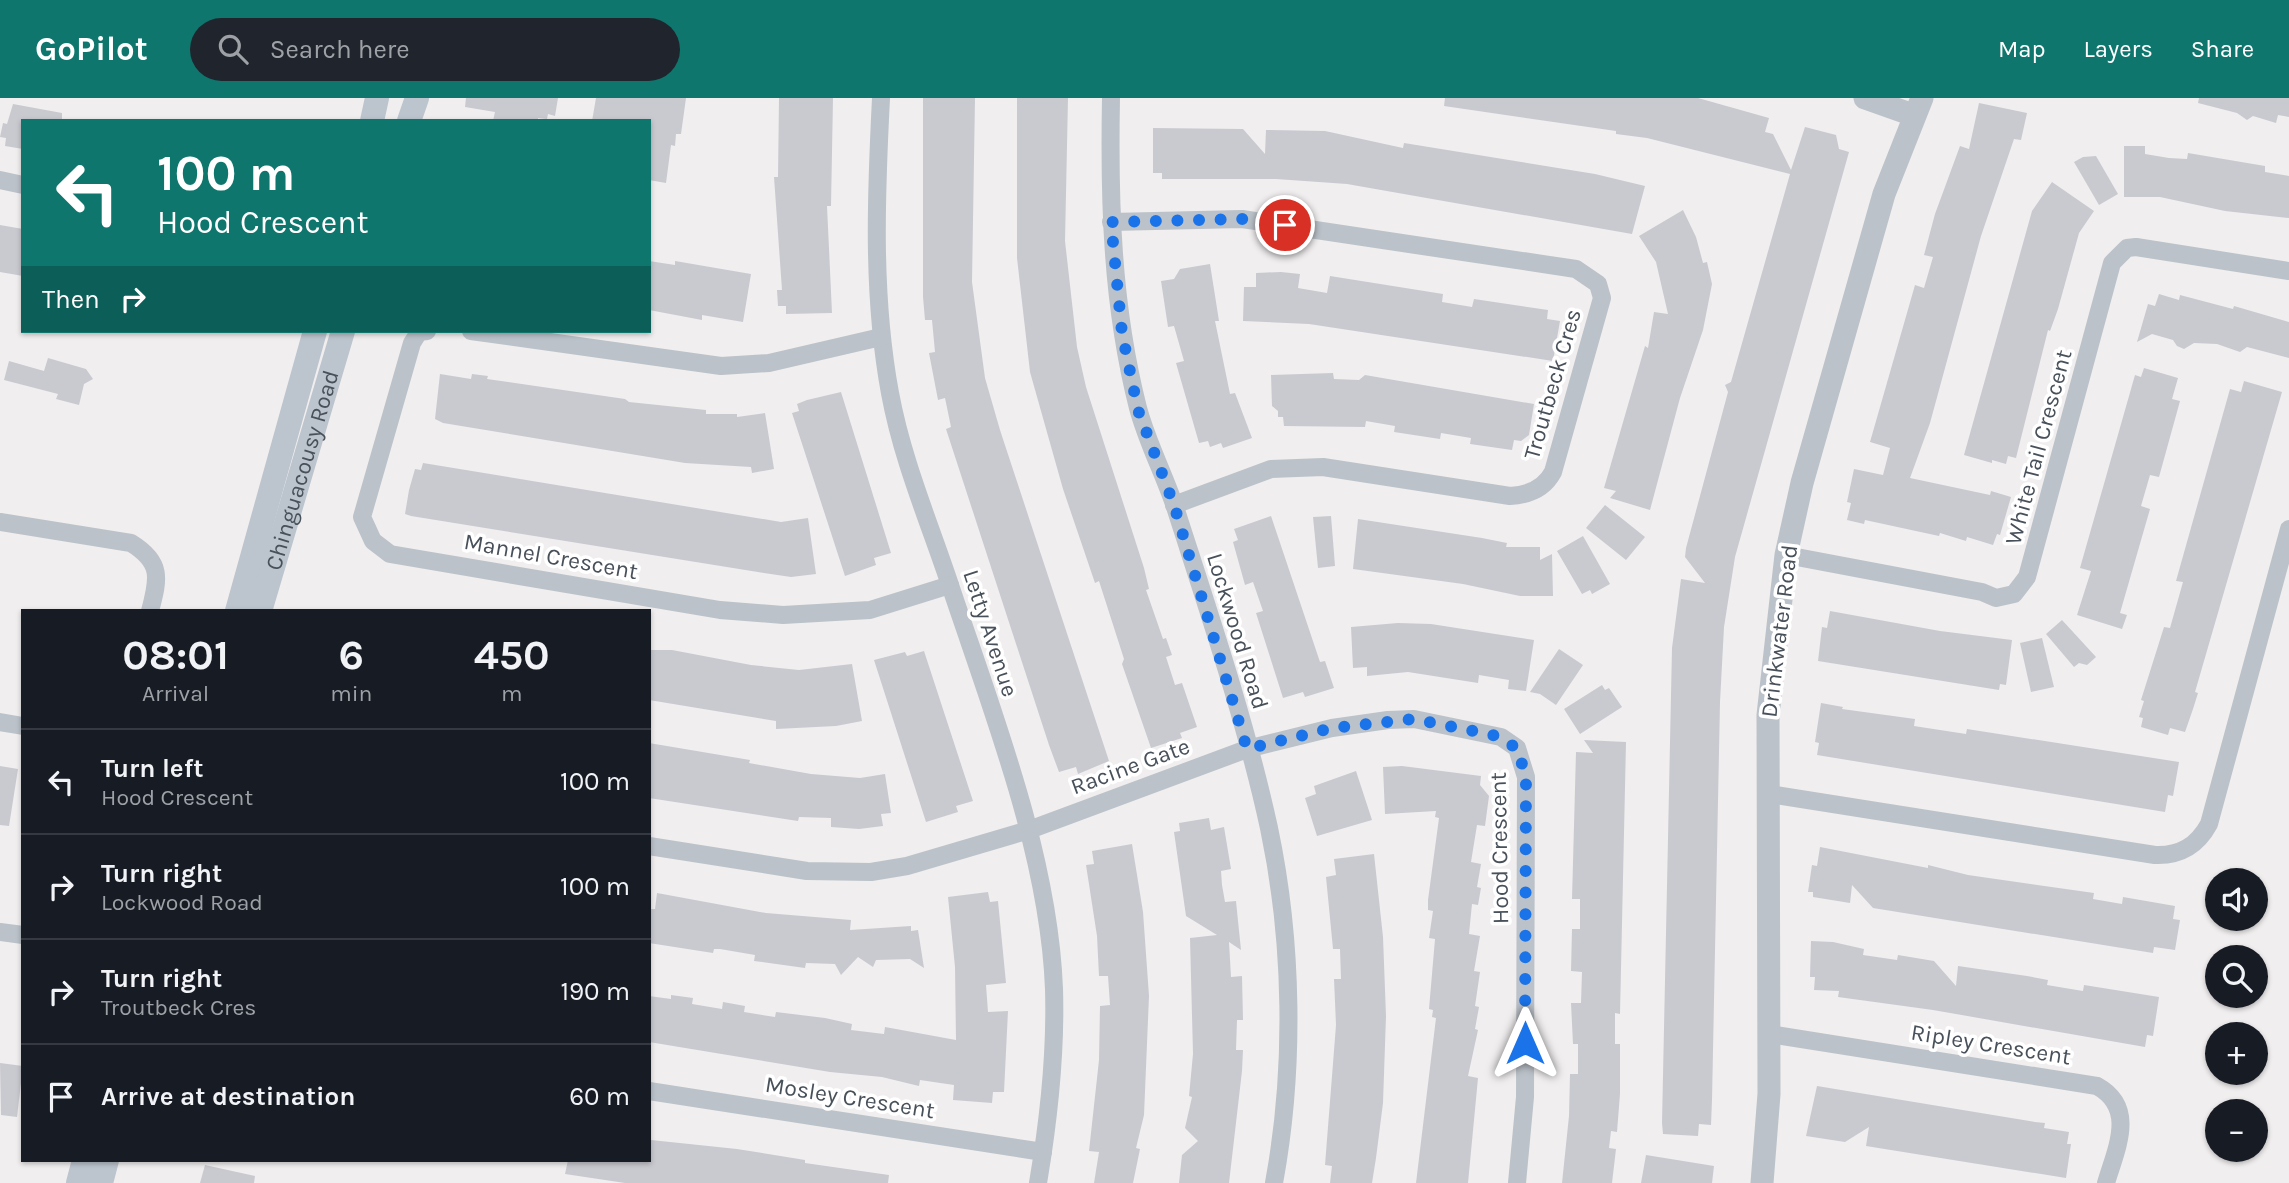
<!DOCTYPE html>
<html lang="en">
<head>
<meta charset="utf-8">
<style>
	body { margin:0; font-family:Karla,sans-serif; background:#20242c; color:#f1f3f6; height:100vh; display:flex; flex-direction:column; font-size:26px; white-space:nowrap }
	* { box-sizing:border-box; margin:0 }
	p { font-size:23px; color:#9ea1a6 }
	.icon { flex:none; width:38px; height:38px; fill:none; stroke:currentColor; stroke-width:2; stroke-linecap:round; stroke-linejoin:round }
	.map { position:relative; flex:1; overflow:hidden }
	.sheet { position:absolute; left:21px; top:511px; width:630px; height:553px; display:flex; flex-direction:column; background:#171b24; border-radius:0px; box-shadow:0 2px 5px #0004 }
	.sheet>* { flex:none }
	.top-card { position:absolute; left:21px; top:21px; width:630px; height:214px; border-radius:0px; box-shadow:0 2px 5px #0004; background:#0f766e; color:#fff; overflow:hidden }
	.tools { position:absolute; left:2205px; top:770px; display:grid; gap:14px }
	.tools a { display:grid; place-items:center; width:63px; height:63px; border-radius:50%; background:#171b24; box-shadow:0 2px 5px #0004; font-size:35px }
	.pin { position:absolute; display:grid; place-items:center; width:60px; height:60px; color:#fff; margin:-30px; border:4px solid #fff; border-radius:50%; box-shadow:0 2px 7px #0007 }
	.me { position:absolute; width:77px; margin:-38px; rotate:0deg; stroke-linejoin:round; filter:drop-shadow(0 0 5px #0008) }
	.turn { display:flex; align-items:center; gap:24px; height:147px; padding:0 21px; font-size:32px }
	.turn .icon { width:91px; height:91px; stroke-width:2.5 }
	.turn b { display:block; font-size:49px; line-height:60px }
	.then { display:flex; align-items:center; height:66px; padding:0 21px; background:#0003; gap:14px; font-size:26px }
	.eta { display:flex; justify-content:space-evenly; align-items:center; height:119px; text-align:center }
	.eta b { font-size:42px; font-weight:700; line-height:49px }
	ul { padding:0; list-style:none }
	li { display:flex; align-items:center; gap:21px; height:105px; padding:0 21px; border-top:2px solid #363941 }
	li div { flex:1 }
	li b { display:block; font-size:26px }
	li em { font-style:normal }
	header { display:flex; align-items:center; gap:42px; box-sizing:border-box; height:98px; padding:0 35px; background:#0f766e; color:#fff }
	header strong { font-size:33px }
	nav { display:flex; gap:38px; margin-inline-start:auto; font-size:24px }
	.search { width:490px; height:63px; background:#20242c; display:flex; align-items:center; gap:18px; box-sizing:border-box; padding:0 24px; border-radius:38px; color:#9ea1a6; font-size:26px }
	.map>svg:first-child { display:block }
</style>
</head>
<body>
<header>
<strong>GoPilot</strong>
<div class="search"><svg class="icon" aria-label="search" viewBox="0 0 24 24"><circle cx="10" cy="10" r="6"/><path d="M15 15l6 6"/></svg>Search here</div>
<nav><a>Map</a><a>Layers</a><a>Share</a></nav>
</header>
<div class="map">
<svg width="2289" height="1085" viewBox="0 0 2289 1085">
	<rect width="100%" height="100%" fill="#f0eeee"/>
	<g fill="#c9cad0">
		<polygon points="466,0 558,0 555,18 548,16 547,21 538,20 538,23 493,23 495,14 465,9"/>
		<polygon points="596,0 686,0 681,36 676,36 675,48 671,47 666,85 649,82 649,23 592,23"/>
		<polygon points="779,0 833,0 831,108 827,108 832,215 786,216 786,208 778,208 777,192 782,192 774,79 778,79"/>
		<polygon points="923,0 975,0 972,184 985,280 1000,332 1109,663 1078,676 1076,669 1059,674 1049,647 946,331 951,329 945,300 938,302 929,255 935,254 932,222 925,222 923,199"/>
		<polygon points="1017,0 1068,0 1065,143 1077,249 1086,289 1144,470 1149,491 1146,492 1163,541 1166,540 1172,557 1166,559 1175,587 1182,585 1197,629 1180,635 1182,640 1151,650 1122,566 1124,561 1099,483 1095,485 1063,391 1030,274 1017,160"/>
		<polygon points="1445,0 1698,0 1769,20 1765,34 1773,36 1791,72 1805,29 1836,37 1839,51 1849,54 1735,459 1724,529 1720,604 1712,1002 1711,1027 1699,1026 1698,1038 1663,1036 1662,1025 1672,550 1681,481 1705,485 1685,459 1686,450 1728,294 1725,287 1731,284 1790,76 1647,40 1616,36 1616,33 1444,8"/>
		<polygon points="2199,0 2289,0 2289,19 2278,17 2276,25 2253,18 2247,22 2237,15 2198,5"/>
		<polygon points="1979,5 2027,15 2021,42 2014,41 1981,138 1930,325 1910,380 1990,397 1991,393 2011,399 2000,437 1997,436 1993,447 1967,439 1966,443 1940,435 1939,438 1865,422 1864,426 1847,422 1851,405 1847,404 1854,371 1883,377 1890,350 1870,344 1915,187 1924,190 1933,159 1924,157 1935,116 1960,48 1969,51"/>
		<polygon points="13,6 62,15 62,23 23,23 23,51 5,48 6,40 0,39 3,25 7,26"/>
		<polygon points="1153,30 1243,31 1265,56 1266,32 1325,33 1403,50 1404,45 1595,76 1645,88 1632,136 1347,86 1276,81 1162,81 1162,75 1153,75"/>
		<polygon points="2124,48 2145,48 2145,56 2169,60 2187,61 2188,55 2265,68 2265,74 2289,78 2289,120 2225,113 2160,99 2124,99"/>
		<polygon points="2096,58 2118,96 2099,107 2074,64 2083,59"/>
		<polygon points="2052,84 2094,113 2079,135 2058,211 2050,233 2048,232 2016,360 2008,358 2006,366 1992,362 1992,365 1964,357 2032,113"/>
		<polygon points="1683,112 1696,139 1703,165 1707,164 1712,186 1703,232 1680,300 1650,412 1610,400 1616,393 1604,390 1645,248 1648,250 1654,214 1668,216 1656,164 1639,138"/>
		<polygon points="0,127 23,131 23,178 0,174"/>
		<polygon points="649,163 675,167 675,163 751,176 743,224 702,217 702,222 649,212"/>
		<polygon points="1210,166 1219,223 1215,223 1230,296 1235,295 1252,340 1223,350 1221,345 1210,349 1208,343 1199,345 1176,265 1184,263 1174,228 1168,229 1161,183 1174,181 1180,171"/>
		<polygon points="1281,174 1300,176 1298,190 1327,195 1330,178 1443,196 1442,204 1472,209 1474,201 1548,212 1547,221 1560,223 1553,263 1309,226 1243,223 1244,189 1256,189 1256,175"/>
		<polygon points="2159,196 2179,202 2180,197 2233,211 2234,208 2289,224 2289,260 2247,249 2240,254 2217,246 2194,245 2184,251 2177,248 2173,242 2152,236 2137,244 2148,206 2155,208"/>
		<polygon points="48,260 86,271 93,281 84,286 79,307 56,301 58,296 4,282 9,263 44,273"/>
		<polygon points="2144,270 2178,280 2172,301 2180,303 2159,379 2150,377 2141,408 2150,411 2120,515 2127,517 2122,531 2077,517 2091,473 2080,470 2135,277 2141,279"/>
		<polygon points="1333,275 1334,281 1359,282 1365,277 1534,306 1529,337 1521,343 1514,342 1512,352 1470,346 1471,340 1441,335 1440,341 1394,334 1395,328 1366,323 1365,329 1284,328 1283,319 1278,319 1278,313 1272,308 1271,277"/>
		<polygon points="440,276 471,281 472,276 488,278 487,281 625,301 629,304 706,312 706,316 737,316 737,319 765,315 774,371 752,375 751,369 685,365 443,325 435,321"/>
		<polygon points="2244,283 2282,294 2195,594 2198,595 2193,611 2185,634 2170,630 2168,637 2141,629 2143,620 2139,619 2144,603 2141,602 2164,529 2170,530 2183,484 2176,483 2230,291 2241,294"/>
		<polygon points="841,294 891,455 874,460 876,467 845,478 792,315 799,313 797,306 807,302"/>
		<polygon points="423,365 781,424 808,420 816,476 791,479 764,475 411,418 405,416 409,392 415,371 421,372"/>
		<polygon points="1605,407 1645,439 1626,462 1586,430"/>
		<polygon points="1271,418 1320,564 1325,563 1334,590 1305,599 1303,594 1283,600 1256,515 1263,513 1253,484 1245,487 1233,444 1238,442 1234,431"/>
		<polygon points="1331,418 1335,468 1318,470 1313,419"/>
		<polygon points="1358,421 1482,440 1507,445 1506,449 1540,449 1540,462 1552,456 1553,498 1520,498 1463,486 1353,471"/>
		<polygon points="1583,438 1610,486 1592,496 1590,492 1582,496 1557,453"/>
		<polygon points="1830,513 1940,533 2012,542 2006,587 2000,586 1999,592 1818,563 1822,529 1827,530"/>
		<polygon points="2062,522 2096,559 2087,567 2079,565 2074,569 2046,536"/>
		<polygon points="1398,525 1431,526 1534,542 1526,593 1508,591 1509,582 1479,577 1478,585 1408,574 1367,578 1367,569 1353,570 1351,529"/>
		<polygon points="2042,540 2054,589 2031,594 2020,545"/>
		<polygon points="1559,551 1583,567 1556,607 1540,596 1530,594"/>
		<polygon points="649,552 672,552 751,567 799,572 852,566 862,623 836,628 776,631 776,623 649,602"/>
		<polygon points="924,553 973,703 956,708 958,714 926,724 874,562 905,554 907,558"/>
		<polygon points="1602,587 1605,592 1609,590 1622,609 1580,636 1564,611"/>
		<polygon points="1821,605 1843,609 1842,611 1915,621 1914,628 1966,636 1967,631 2179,664 2173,698 2168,697 2165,714 1817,657 1819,645 1815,644"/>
		<polygon points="1584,642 1626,644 1620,916 1615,915 1615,946 1620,946 1620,996 1617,1034 1611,1033 1609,1050 1616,1051 1612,1085 1562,1085 1569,1018 1570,976 1578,976 1578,946 1573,946 1571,905 1581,905 1582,874 1571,873 1572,831 1580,831 1580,801 1572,801 1576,654 1593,655"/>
		<polygon points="649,645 750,662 749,665 811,676 860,680 885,676 891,715 881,716 883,728 859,731 831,729 831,720 799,719 798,723 649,700"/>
		<polygon points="0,668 18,671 9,728 0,727"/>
		<polygon points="1402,668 1481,678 1480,687 1489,698 1485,728 1477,727 1471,764 1481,766 1477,789 1481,790 1478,807 1472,806 1469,836 1480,838 1474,873 1480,874 1475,908 1479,909 1475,931 1478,932 1468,978 1478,980 1468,1085 1416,1085 1436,920 1432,919 1433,912 1429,911 1435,841 1429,840 1433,813 1428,812 1428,802 1439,720 1435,719 1436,713 1385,716 1383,669"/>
		<polygon points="1356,673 1372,722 1317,738 1305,700 1316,696 1314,688"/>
		<polygon points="1209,720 1211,732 1224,729 1231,771 1221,773 1222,787 1225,804 1236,803 1238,823 1241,852 1229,844 1231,879 1242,878 1243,922 1237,922 1236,952 1243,952 1242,973 1229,1085 1179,1085 1182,1057 1198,1043 1185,1030 1192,999 1189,998 1193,956 1190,840 1217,837 1186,818 1174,734 1180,733 1179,725"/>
		<polygon points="1132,746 1143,814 1149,898 1144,1017 1136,1050 1140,1051 1133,1085 1094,1085 1099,1054 1089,1053 1099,962 1100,908 1110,907 1108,878 1099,878 1097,838 1086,767 1094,766 1092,753"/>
		<polygon points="1820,749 1928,770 1928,767 1968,777 2094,795 2093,801 2122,806 2123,799 2175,808 2173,821 2180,822 2175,852 2154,849 2153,855 1873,810 1852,787 1850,805 1813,799 1813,794 1808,794 1812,767 1817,768"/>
		<polygon points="1374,756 1383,839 1386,918 1383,1005 1376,1060 1372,1085 1330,1085 1332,1068 1325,1067 1336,927 1334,881 1341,881 1340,851 1333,851 1326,779 1336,777 1334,761"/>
		<polygon points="988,794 990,804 998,803 1006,885 986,887 988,914 1008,913 1004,994 993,994 992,1005 953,1002 954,987 920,982 919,988 882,979 830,974 649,944 649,898 671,901 671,897 693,900 692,906 722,911 723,904 745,908 744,914 775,919 776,914 825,920 852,926 851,932 884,936 885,929 956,942 955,869 948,799"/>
		<polygon points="657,795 766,815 851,822 850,832 911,828 911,833 918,832 924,870 910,861 876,862 873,869 858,859 841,877 835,866 806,865 805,870 754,863 755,857 720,851 714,851 713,855 649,845 649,811 655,811"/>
		<polygon points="1811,843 1833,844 1864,851 1863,857 1897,862 1898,857 1934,863 1956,888 1958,868 2027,878 2048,882 2047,887 2083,893 2084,887 2159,899 2153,938 2147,937 2145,949 1933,912 1838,899 1839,893 1814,892 1815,879 1810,879"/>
		<polygon points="0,965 23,968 17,1019 1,1017"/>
		<polygon points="1817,988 2035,1024 2045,1025 2044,1030 2069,1034 2067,1046 2071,1046 2066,1080 1866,1048 1869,1029 1845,1044 1806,1038"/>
		<polygon points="651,1042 737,1051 805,1062 805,1065 889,1077 888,1085 625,1085 565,1076 568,1062 649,1062"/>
		<polygon points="1646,1057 1714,1068 1712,1085 1641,1085"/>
		<polygon points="205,1067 255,1078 254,1085 200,1085"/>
	</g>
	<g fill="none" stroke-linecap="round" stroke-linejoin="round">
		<g stroke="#bbc2c9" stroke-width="18">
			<path d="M 881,0 C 876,98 872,198 890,295 C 902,361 929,424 950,487 C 992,613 1049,757 1054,891 C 1056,957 1049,1020 1038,1085"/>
			<path d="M 1111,0 C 1109,105 1112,208 1138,310 C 1147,344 1164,376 1175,409 C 1208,512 1246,624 1269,730 C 1293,844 1295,971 1274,1085"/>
			<polyline points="0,82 23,87"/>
			<path d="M 1111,124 L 1242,121 L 1576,171 L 1598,186 L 1602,200 L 1553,374 C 1544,391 1528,397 1510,398 L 1323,369 L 1271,371 L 1174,407"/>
			<polyline points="427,233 419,234 412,245 362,419 373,443 390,456 720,512 783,517 870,512 950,487"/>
			<polyline points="471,233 721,268 769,265 881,239"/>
			<path d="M 0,424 L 131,445 C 162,464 159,480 150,513"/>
			<polyline points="1786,457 1982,494 1996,500 2014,496 2027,479 2112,165 2127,150 2136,149 2289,173"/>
			<polyline points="0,624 23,628"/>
			<path d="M 1769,696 L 2155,757 C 2180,758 2197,748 2209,726 L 2289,431"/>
			<polyline points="649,748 807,773 871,774 907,768 1029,732 1247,651 1332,630 1388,622 1414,621 1501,639 1517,650 1526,679 1525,999 1517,1085"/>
			<polyline points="0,834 23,837"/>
			<path d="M 1769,936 L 2097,988 C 2137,1010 2116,1051 2106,1085"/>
			<polyline points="649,993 1043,1054"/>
		</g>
		<g stroke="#bbc2c9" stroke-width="23">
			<polyline points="1865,0 1913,17"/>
			<polyline points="1762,1085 1769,996 1768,617 1786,457 1802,385 1884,96 1922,0"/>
		</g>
		<g stroke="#bcc4cd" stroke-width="24">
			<polyline points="372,23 377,0"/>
			<polyline points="409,23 417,0"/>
			<polyline points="237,513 315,233"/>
			<path id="s1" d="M 260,513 L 343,233"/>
			<polyline points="78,1085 84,1062"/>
			<polyline points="101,1085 107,1062"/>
		</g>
	</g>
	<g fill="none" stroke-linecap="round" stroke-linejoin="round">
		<polyline stroke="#1a73e8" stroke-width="12" stroke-dasharray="0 21.6" points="1285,127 1242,121 1111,124 1122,235 1138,312 1174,407 1247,651 1332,630 1414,621 1493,637 1517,650 1526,679 1525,945"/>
	</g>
	<g text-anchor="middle" stroke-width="7" stroke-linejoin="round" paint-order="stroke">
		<g font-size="23" fill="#485059" stroke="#fff">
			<text transform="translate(1552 286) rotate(-74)" y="8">Troutbeck Cres</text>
			<text transform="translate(2038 349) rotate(-75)" y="8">White Tail Crescent</text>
			<text dy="8" stroke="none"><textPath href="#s1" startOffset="147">Chinguacousy Road</textPath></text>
			<text transform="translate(551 458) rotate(10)" y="8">Mannel Crescent</text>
			<text transform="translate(1238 533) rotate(73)" y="8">Lockwood Road</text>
			<text transform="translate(1779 533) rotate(-83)" y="8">Drinkwater Road</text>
			<text transform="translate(991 535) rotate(72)" y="8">Letty Avenue</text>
			<text transform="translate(1130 668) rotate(-20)" y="8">Racine Gate</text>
			<text transform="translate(1499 750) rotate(-91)" y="8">Hood Crescent</text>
			<text transform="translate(1991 946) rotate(9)" y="8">Ripley Crescent</text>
			<text transform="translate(850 999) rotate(9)" y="8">Mosley Crescent</text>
		</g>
	</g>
</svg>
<div class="tools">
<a><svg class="icon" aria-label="sound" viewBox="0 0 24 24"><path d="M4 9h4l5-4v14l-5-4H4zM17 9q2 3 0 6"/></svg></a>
<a><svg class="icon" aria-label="search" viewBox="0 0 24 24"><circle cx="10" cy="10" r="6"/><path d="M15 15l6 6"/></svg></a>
<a>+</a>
<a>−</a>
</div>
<div class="pin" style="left:1285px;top:127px;background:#d93025"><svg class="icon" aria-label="arrive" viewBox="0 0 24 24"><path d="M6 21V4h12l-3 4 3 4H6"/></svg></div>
<svg class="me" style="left:1525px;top:945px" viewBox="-20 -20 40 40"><path d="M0-17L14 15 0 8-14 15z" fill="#1a73e8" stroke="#fff" stroke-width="4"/></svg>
<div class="top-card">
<div class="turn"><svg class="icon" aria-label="left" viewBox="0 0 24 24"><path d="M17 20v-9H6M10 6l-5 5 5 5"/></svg><div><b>100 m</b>Hood Crescent</div></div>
<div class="then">Then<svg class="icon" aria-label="right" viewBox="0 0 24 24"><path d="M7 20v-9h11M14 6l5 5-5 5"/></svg></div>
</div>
<section class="sheet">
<div class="eta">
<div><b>08:01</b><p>Arrival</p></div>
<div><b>6</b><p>min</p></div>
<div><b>450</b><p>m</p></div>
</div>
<ul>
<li><svg class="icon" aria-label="left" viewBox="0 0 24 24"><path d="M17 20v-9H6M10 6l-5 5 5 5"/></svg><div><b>Turn left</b><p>Hood Crescent</p></div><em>100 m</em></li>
<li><svg class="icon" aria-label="right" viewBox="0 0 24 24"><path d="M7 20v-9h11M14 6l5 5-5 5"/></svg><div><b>Turn right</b><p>Lockwood Road</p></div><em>100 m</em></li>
<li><svg class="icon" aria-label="right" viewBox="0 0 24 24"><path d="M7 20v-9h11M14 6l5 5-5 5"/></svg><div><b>Turn right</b><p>Troutbeck Cres</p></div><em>190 m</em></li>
<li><svg class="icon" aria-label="arrive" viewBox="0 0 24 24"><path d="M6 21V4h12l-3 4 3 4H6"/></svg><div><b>Arrive at destination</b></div><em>60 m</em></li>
</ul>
</section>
</div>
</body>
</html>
